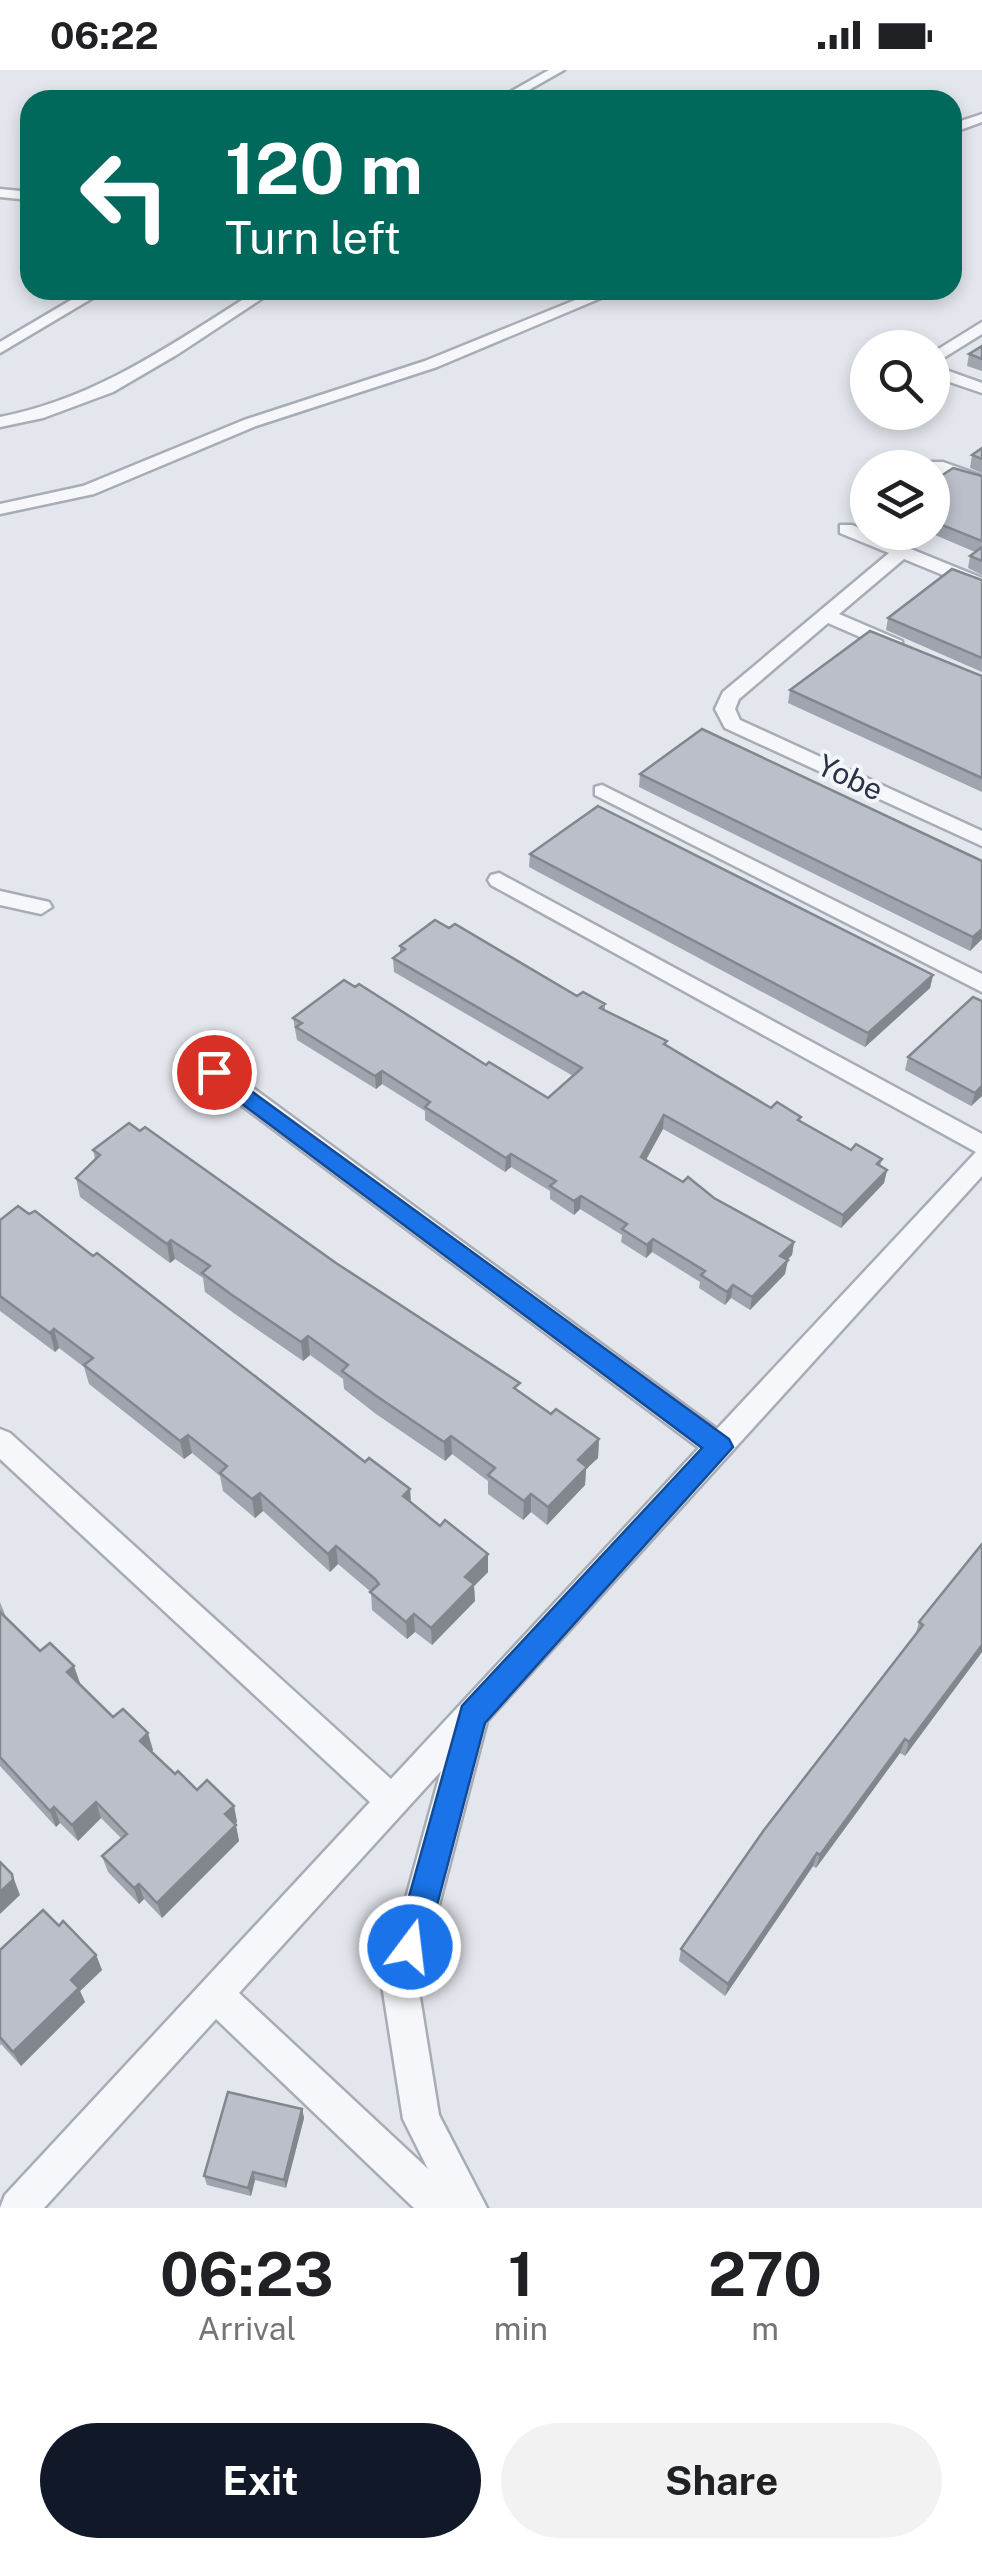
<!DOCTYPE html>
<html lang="en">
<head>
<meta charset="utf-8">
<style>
	body { margin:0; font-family:"Public Sans",sans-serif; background:#f2f2f2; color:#202124; height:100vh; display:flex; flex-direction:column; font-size:38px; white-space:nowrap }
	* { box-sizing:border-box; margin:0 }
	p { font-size:32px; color:#757577 }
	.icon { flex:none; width:55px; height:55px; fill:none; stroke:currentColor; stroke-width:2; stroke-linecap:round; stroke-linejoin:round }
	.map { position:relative; height:2138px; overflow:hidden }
	.sheet { display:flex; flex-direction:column; background:#fff; flex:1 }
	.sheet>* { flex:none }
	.banner { position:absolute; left:20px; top:20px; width:942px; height:210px; border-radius:30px; box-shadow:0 5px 15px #0003; background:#00695c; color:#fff; overflow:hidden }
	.controls { position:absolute; left:850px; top:260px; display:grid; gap:20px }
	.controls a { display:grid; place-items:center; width:100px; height:100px; border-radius:50%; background:#fff; box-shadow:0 5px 15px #0003; font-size:50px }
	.pin { position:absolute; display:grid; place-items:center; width:85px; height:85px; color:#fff; margin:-42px; border:5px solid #fff; border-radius:50%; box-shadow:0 2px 10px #0007 }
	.me { position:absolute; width:110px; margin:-55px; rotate:15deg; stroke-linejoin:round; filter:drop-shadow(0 0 8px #0008) }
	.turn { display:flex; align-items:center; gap:35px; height:210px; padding:0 40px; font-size:45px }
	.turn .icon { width:130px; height:130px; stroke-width:2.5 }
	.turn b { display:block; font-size:70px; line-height:85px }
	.eta { display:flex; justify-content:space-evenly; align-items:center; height:170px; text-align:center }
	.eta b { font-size:60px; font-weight:700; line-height:70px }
	.cta { display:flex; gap:20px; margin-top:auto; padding:20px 40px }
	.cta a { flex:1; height:115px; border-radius:60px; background:#111827; color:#fff; font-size:40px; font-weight:700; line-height:115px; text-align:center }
	.cta a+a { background:#f2f2f2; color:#202124 }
	.status { display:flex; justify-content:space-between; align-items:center; height:70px; padding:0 50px; background:#fff; direction:ltr }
	.status svg { height:28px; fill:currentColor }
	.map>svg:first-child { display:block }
</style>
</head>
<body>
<div class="status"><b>06:22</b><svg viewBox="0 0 49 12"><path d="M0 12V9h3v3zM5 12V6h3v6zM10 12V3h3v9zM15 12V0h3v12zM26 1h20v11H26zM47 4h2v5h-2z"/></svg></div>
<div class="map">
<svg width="982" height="2138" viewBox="0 0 982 2138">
	<rect width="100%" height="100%" fill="#e3e6ec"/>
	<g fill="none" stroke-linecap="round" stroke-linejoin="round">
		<defs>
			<g id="minor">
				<polygon points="549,0 564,0 511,30 496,30"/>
				<polygon points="982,44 982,52 952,63 952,54"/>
				<polygon points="0,119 30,122 30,130 0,127"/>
				<polygon points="88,220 106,220 0,283 0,272"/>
				<path d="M 258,220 L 275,220 L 178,284 L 113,322 L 43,348 L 0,357 L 0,347 C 98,328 175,272 258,220 Z"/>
				<polygon points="600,220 620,220 437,297 256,356 94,424 0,444 0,434 83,416 244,350 425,291"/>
				<polygon points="982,252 982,264 932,295 932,283"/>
				<polygon points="932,295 982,313 982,323 932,306"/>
				<polygon points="931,392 943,392 982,406 982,417 932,400"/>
				<polygon points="840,455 852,455 982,508 982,521 904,489 839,544 902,571 902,579 888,579 828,553 739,629 735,639 740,650 982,761 982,776 725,658 715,639 723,622 889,483 840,463"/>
				<polygon points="602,715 982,904 982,922 595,725 595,717"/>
				<path d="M 499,803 L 982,1064 L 982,1106 L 487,1651 L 418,1915 L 439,2045 L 487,2138 L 414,2138 L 216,1949 L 44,2138 L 0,2138 L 5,2125 L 370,1732 L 0,1389 L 0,1359 L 10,1363 L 391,1709 L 699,1378 L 205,1008 L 202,1002 L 205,996 L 223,996 L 717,1359 L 976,1082 L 491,815 L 488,810 L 491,805 ZM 441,1701 L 382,1915 L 403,2049 L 428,2099 L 239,1923 Z"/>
				<polygon points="0,821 49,832 52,837 41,844 0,835"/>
			</g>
		</defs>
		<use href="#minor" stroke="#a7acb7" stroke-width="5"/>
		<use href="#minor" fill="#f6f7fa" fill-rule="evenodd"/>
	</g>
	<g fill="#a0a4ae">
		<polygon points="982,276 982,301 967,296 969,284"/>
		<polygon points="982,378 982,403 970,398 972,385"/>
		<polygon points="982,406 982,505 968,498 970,486 975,482 928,462 932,462 932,412"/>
		<polygon points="982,510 982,602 886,560 888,548"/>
		<polygon points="982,606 982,722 788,633 790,620"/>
		<polygon points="640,704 982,791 982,869 970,881 639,717"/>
		<polygon points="530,784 933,905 930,918 865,977 529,797"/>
		<polygon points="400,876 605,934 605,941 771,1038 800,1052 851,1080 882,1089 880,1096 887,1100 884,1113 841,1158 663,1059 646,1090 683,1112 794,1172 792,1185 787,1190 785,1204 750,1240 731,1228 725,1235 699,1218 700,1212 652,1182 646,1188 621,1172 622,1165 580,1139 574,1145 550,1129 550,1121 511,1097 505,1102 425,1050 425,1041 382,1014 376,1019 297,970 293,948 486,995 548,1028 573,1006 394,902 393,888 400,883"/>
		<polygon points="982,931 982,1026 971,1036 905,1000 908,987"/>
		<polygon points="93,1080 519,1322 551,1344 599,1369 598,1388 586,1399 585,1415 547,1455 531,1442 523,1450 488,1424 488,1411 452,1384 445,1391 376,1344 344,1319 343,1309 310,1285 303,1291 235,1244 205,1222 203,1208 175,1189 170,1193 80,1127 76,1108 95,1089"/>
		<polygon points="0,1150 365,1392 410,1419 411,1433 440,1456 488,1484 488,1502 474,1516 475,1531 432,1575 415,1562 407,1569 372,1540 371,1522 338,1494 330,1502 263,1441 255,1448 223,1421 220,1406 192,1383 184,1389 89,1314 84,1297 59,1278 55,1282 0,1241"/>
		<polygon points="982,1474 982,1582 905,1686 900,1683 816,1798 813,1796 725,1926 679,1891 681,1879 915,1566 919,1552"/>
		<polygon points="0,1532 6,1547 40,1581 80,1613 113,1647 153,1680 151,1682 175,1704 197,1720 234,1736 237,1752 235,1754 239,1771 162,1848 144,1829 139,1834 108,1802 102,1786 121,1768 101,1748 78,1771 60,1753 56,1757 0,1696"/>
		<polygon points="59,1856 96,1885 102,1900 80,1921 85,1932 21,1996 1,1974 0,1976 0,1880"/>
		<polygon points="302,2039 304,2048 286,2118 255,2110 251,2126 207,2115 204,2106"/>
	</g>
	<g fill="#82868d">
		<polygon points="982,859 982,869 970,881 973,867"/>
		<polygon points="933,905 930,918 865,977 868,963"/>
		<polygon points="382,1001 382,1014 376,1019 375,1006"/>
		<polygon points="982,1016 982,1026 971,1036 975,1023"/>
		<polygon points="664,1045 663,1059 640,1100 641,1087"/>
		<polygon points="511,1084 511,1097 505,1102 506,1088"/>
		<polygon points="887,1100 884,1113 841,1158 843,1145"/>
		<polygon points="581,1126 580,1139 574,1145 574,1131"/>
		<polygon points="653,1169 652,1182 646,1188 647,1175"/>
		<polygon points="171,1170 175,1189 170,1193 167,1174"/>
		<polygon points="794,1172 792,1185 778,1199 780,1186"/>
		<polygon points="788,1190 785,1204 750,1240 752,1227"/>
		<polygon points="733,1215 731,1228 725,1235 727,1222"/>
		<polygon points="54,1259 59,1278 55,1282 50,1263"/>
		<polygon points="308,1266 310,1285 303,1291 301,1272"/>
		<polygon points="188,1365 192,1383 184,1389 180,1371"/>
		<polygon points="451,1366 452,1384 445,1391 444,1372"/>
		<polygon points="599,1369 598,1388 586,1399 585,1415 547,1455 548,1437 578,1390"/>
		<polygon points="410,1419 411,1438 403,1426"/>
		<polygon points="260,1423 263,1441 255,1448 252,1429"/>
		<polygon points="531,1424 531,1442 523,1450 524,1431"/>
		<polygon points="336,1476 338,1494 330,1502 328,1484"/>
		<polygon points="488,1484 488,1502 474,1516 475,1531 432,1575 431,1558 465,1507"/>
		<polygon points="414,1544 415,1562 407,1569 406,1552"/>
		<polygon points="982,1575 982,1582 905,1686 909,1672"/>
		<polygon points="74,1596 80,1613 73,1619 67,1602"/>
		<polygon points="148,1663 153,1680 145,1688 140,1671"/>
		<polygon points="905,1669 900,1683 816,1798 820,1785"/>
		<polygon points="96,1732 101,1748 78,1771 72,1755"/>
		<polygon points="234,1736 237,1752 228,1760 225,1744"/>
		<polygon points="54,1737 60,1753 56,1757 50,1741"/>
		<polygon points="236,1755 239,1771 162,1848 157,1833"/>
		<polygon points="817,1783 813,1796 725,1926 728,1914"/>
		<polygon points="12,1804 20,1825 0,1844 0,1822"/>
		<polygon points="139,1814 144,1829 139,1834 134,1818"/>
		<polygon points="96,1885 102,1900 80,1921 85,1932 21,1996 13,1982 71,1910"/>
		<polygon points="302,2039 304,2048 286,2118 284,2110"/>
		<polygon points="253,2102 255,2110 251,2126 248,2118"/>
	</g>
	<g fill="#babfca" stroke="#82868d" stroke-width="2.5">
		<polygon points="982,276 982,289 969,284"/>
		<polygon points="982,378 982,389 972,385"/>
		<polygon points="953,398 982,406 982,471 932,451 932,412"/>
		<polygon points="982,477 982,491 970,486"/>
		<polygon points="952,499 982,510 982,588 888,548"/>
		<polygon points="870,561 982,606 982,708 790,620"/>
		<polygon points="702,659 982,791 982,859 973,867 640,704"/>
		<polygon points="598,736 933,905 868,963 530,784"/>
		<polygon points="435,850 449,858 455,854 577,926 583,922 605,934 600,938 667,971 664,974 771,1038 777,1032 801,1047 798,1050 851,1080 856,1074 882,1089 877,1094 887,1100 843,1145 664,1045 641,1087 683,1112 688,1107 714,1128 794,1172 780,1186 788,1190 752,1227 733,1215 727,1222 701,1205 705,1201 653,1169 647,1175 622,1159 627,1154 581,1126 574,1131 550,1116 556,1111 511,1084 506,1088 425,1037 430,1032 382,1001 375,1006 296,957 302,953 293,948 344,910 355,917 359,914 486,995 489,992 548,1028 582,998 393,888 405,879 400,876"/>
		<polygon points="973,927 982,931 982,1016 975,1023 908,987"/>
		<polygon points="129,1053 140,1061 145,1057 336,1193 520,1313 514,1318 551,1344 556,1339 599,1369 578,1390 587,1397 548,1437 531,1424 524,1431 488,1405 495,1398 451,1366 444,1372 375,1325 342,1301 348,1295 308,1266 301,1272 232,1225 202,1203 210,1196 171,1170 167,1174 76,1108 100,1085 93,1080"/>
		<polygon points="18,1136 29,1144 35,1141 93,1186 97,1183 365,1392 369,1388 410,1419 403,1426 440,1456 445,1450 488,1484 465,1507 474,1514 431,1558 414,1544 406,1552 370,1522 379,1514 375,1509 336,1476 328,1484 260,1423 252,1429 220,1403 227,1396 188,1365 180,1371 84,1295 93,1288 54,1259 50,1263 0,1226 0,1150"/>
		<polygon points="982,1474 982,1575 909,1672 905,1669 820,1785 817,1783 728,1914 681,1879 764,1760 923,1555 919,1552"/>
		<polygon points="0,1542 40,1581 50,1573 74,1596 67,1602 113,1647 123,1639 148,1663 140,1671 175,1704 178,1701 197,1720 207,1710 234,1736 225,1744 236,1755 157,1833 139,1814 134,1818 102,1786 127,1764 96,1732 72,1755 54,1737 50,1741 0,1687"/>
		<polygon points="0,1792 12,1804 13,1810 0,1822"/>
		<polygon points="43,1840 59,1856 63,1851 96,1885 71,1910 79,1918 13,1982 0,1967 0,1880"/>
		<polygon points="228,2022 302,2039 284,2110 253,2102 248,2118 204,2106"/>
	</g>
	<polygon fill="#1a73e8" stroke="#114b97" stroke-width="2.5" points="214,994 729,1369 733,1377 485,1653 426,1877 422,1888 410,1893 399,1888 395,1877 462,1636 702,1378 206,1007 206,996"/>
	<g text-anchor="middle" stroke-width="8" stroke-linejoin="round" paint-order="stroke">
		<g font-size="30" fill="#293245" stroke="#f3f5f9">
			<text transform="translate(850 708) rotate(25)" y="10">Yobe</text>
		</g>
	</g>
</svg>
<div class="controls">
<a><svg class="icon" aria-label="search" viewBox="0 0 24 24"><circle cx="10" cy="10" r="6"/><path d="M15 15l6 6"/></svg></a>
<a><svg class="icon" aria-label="layers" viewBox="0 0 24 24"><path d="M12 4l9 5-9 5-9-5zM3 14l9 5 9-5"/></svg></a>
</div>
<div class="pin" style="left:214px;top:1002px;background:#d93025"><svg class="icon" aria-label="arrive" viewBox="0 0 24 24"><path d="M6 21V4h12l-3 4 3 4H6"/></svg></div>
<svg class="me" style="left:410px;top:1877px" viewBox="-20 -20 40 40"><circle r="17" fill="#1a73e8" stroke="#fff" stroke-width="3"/><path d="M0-11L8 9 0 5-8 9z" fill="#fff"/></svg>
<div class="banner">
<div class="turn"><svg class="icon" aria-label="left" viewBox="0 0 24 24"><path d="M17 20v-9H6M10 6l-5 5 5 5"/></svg><div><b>120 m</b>Turn left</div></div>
</div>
</div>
<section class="sheet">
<div class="eta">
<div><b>06:23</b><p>Arrival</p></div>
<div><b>1</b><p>min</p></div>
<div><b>270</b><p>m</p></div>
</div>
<div class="cta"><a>Exit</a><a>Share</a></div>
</section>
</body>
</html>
